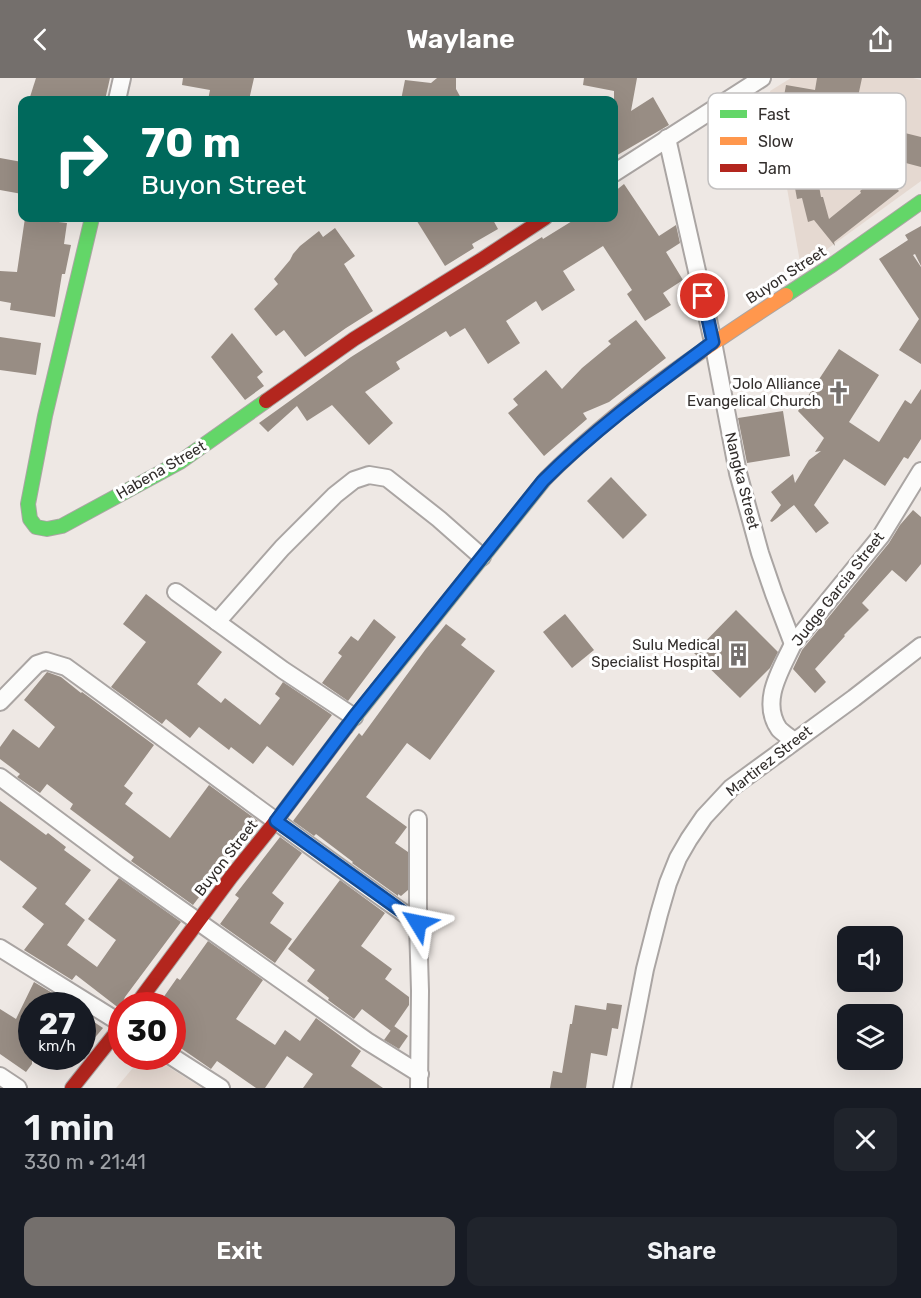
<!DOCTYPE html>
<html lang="en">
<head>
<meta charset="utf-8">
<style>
	body { margin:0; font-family:Rubik,sans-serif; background:#20242c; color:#f1f3f6; height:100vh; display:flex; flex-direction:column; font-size:22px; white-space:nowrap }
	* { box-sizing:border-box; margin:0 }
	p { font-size:20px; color:#9ea1a6 }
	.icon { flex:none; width:33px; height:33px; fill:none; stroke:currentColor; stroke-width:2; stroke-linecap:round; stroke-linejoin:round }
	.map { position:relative; height:1010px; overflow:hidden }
	.details { display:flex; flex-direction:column; background:#171b24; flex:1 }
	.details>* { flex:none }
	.top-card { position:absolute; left:18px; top:18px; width:600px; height:126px; border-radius:12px; box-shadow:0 6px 24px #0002; background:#00695c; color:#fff; overflow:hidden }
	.fabs { position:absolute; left:837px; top:848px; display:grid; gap:12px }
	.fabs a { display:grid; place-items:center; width:66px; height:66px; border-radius:12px; background:#171b24; box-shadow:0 6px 24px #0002; font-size:30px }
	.speed { position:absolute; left:18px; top:914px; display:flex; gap:12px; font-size:30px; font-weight:700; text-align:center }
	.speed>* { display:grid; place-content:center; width:78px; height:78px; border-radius:50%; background:#171b24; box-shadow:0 6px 24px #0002; line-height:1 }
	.speed small { font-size:15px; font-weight:400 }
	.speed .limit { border:9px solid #d22; background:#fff; color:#111 }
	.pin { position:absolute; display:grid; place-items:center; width:51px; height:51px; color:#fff; margin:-26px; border:3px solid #fff; border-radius:50%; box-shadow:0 2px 6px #0007 }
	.me { position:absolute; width:66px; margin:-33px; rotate:305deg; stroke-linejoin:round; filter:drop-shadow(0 0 4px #0008) }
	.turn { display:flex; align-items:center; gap:21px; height:126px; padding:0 24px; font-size:27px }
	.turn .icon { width:78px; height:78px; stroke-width:2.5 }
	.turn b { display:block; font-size:42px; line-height:51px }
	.round { display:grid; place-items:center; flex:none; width:63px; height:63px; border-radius:12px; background:#20242c }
	.overview { display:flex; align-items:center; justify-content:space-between; height:102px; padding:0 24px }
	h1 { font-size:36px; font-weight:600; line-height:45px }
	.primary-button { display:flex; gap:12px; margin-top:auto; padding:12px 24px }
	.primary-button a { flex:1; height:69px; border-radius:12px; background:#746f6c; color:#fff; font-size:24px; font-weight:600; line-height:69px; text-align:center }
	.primary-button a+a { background:#20242c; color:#f1f3f6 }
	header { display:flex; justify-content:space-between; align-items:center; height:78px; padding:0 24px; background:#746f6c; color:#fff; font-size:27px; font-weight:600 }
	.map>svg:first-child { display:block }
</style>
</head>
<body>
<header><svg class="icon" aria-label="back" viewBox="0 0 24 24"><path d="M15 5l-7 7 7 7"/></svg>Waylane<svg class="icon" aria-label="share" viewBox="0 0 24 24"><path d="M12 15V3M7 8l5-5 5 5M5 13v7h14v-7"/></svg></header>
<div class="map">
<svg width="921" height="1010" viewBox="0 0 921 1010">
	<rect width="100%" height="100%" fill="#eee8e4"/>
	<g fill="#e5d9d1">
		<polygon points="791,0 913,0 921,2 921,103 801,190 770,13"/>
		<polygon points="143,978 151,978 202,1010 116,1010"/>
	</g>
	<g fill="#988d84">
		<polygon points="36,0 110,0 105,22 29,22"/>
		<polygon points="183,0 254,0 249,22 208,22 210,12 182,7"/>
		<polygon points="437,0 456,0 456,11 462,22 401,22 405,2 431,5"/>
		<polygon points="584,0 637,0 631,33 653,19 669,47 614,79 614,13 583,7"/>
		<polygon points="817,0 862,0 853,42 921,59 921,89 902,84 901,90 812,69 821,119 823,119 829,141 861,115 860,113 883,94 899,113 834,164 835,168 814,142 808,144 802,120 797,121 788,71 793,37 781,35 786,7 815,12"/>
		<polygon points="0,80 22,84 22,116 0,112"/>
		<polygon points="624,106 659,158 676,147 680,165 666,174 683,202 663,215 671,227 645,243 627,216 632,212 603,168 563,193 575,212 542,233 536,223 506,243 520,265 488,286 465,250 450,259 446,253 396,284 400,291 365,314 393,345 369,367 332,327 307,343 297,328 268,354 259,345 351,279 542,159 543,161 577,140 614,140 614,114"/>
		<polygon points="25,140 67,145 64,166 71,167 65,196 62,196 55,239 10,232 11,225 0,223 0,193 17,194"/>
		<polygon points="415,140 492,140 498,151 472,166 474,170 445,188"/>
		<polygon points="921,148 921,188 915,176 913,177 921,189 921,286 899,272 919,241 879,181 908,162 905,157"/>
		<polygon points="335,150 355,178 344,186 373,233 346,250 305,279 284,252 276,258 254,231 278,206 274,201 290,182 293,176 300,168 319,153 323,159"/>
		<polygon points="636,242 666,280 609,324 583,335 587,341 544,378 508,335 518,327 513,321 546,292 562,311 582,290 611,266 608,263"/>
		<polygon points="232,255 263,294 257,299 264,308 245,322 211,279"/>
		<polygon points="0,259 41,265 36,297 0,292"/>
		<polygon points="839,271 879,297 849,344 879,364 905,322 911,326 921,311 921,361 908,381 904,379 885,408 844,381 814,427 829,445 816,455 794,427 772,444 770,443 781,427 771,414 793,396 795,405 809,382 821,373 815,374 824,360 798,333"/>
		<polygon points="783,333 790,378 747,385 738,340"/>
		<polygon points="611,399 647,437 623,461 587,423"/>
		<polygon points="913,432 921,439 921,486 906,504 892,492 862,525 869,532 844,557 845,558 815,591 826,604 815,615 793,591 802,572 889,465 900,447"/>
		<polygon points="146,516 222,574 197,606 221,625 225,620 260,647 280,620 275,616 283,604 332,637 293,688 267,668 253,686 231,669 229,672 199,649 190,660 166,641 162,646 111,609 146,564 123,546"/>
		<polygon points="736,532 778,574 770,590 740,620 694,575"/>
		<polygon points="565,536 594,572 572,590 543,554"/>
		<polygon points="374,541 396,559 348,623 322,605 342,578 338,575 351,558 358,563"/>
		<polygon points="446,546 466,561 461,567 495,593 430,682 407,665 366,719 407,749 395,765 408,774 408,812 401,818 398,816 398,818 352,785 353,784 316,756 314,758 293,743 359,655 362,658 425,572"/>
		<polygon points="47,594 61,599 81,615 82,614 154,667 124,708 133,715 125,726 170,760 209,707 258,743 193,827 131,783 134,779 70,731 73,726 47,706 40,715 17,699 20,696 0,681 0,669 13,651 39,670 55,649 24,622"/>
		<polygon points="0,723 46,757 48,755 66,769 64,772 91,792 65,826 85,842 67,867 97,889 116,862 88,841 119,800 181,844 125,919 120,931 76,897 72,902 24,872 44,846 22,829 37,810 0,782"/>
		<polygon points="280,759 302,775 272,815 284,825 270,845 292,861 275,885 220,846 239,820 235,817"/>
		<polygon points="340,802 385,835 361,868 392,891 385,901 409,919 409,927 391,953 362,931 354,941 328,922 329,920 307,903 315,892 288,871"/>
		<polygon points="208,863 263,902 236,941 275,967 285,952 300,963 316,940 361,973 351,988 383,1010 303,1010 313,996 287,978 265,1010 256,1010 217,983 211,991 172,964 172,927 158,927 177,900 180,902"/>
		<polygon points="34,904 59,919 54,927 32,927 32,986 26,994 0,976 0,931 16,941"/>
		<polygon points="607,925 622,927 618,951 612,950 607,978 591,975 586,1010 550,1010 553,993 562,995 570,946 572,946 575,927 606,932"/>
		<polygon points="82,936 103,950 82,975"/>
		<polygon points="394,948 408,958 399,971 384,962"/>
	</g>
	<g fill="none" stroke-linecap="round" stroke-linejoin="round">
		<defs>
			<g id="street">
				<polyline points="117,22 122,0"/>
				<polyline points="667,60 713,264 738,395 760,475 774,516 793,566"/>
				<polyline points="614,95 762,0"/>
				<polyline points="176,514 283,592 354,639"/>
				<polyline points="217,544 282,470 335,417 354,402 369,397 387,400 439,441 482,479"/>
				<path d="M 0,624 L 37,586 L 46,583 L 66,589 C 183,674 299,762 418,845"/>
				<path d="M 794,663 C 789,659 783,655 779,651 C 760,623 781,592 793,566 L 881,458 L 921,393"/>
				<polyline points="0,699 118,787 367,963 420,996"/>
				<polyline points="418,741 418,845 420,913 419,1010"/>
				<polyline points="0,870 122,946"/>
				<polyline points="171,978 221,1010"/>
				<polyline points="0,998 18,1010"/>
				<polyline points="622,1010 645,891 659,836 668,805 678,780 689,761 704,739 731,710 854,620 921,568"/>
			</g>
			<g id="fast">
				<polyline points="92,140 45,338 28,426 30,441 36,449 47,451 62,448 180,384 266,323"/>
				<polyline points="786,217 832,187 921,124"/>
				<polyline points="346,650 546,400"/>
			</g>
			<path id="slow" d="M 546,400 C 617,329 701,272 786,217"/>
			<g id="jam">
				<polyline points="266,323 354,261 481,182 545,140"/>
				<polyline points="136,927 231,799 276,743 346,650"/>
				<polyline points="72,1010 122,947"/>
			</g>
		</defs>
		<use href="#street" stroke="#aaa5a3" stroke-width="20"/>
		<use href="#fast" stroke="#aaa5a3" stroke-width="16"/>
		<use href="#slow" stroke="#aaa5a3" stroke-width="16"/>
		<use href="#jam" stroke="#aaa5a3" stroke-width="16"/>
		<use href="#street" stroke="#fcfcfb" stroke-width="16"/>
		<use href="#fast" stroke="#63d668" stroke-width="14"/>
		<use href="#slow" stroke="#ff974d" stroke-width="14"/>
		<use href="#jam" stroke="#b3261e" stroke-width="14"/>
	</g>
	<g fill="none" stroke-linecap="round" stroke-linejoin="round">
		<defs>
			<path id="route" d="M 418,845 L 276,743 L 354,639 L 543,403 C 595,351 654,308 713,264 L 703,218"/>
		</defs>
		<use href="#route" stroke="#114b97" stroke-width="15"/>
		<use href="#route" stroke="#1a73e8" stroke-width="10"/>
	</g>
	<defs>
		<symbol id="church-bare" viewBox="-9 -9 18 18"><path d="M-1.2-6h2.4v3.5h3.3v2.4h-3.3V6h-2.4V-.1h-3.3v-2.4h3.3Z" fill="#746f6c" stroke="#fff" stroke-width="2.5" paint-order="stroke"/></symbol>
		<symbol id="building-bare" viewBox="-9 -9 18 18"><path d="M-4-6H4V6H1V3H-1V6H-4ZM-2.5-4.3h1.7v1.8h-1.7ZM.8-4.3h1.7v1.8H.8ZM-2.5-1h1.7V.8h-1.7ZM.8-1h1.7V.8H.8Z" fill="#746f6c" stroke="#fff" stroke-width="2.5" paint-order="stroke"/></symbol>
	</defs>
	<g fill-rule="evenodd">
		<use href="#church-bare" x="822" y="298" width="33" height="33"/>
		<use href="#building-bare" x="722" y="560" width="33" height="33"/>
	</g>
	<g text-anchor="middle" stroke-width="6" stroke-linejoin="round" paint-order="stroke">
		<g font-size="15" fill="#322e2c" stroke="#fff">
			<text transform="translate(786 197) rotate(-33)" y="5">Buyon Street</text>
			<text transform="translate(161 392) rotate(-30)" y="5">Habena Street</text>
			<text transform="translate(742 403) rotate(76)" y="5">Nangka Street</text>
			<text transform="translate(838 511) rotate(-52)" y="5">Judge Garcia Street</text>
			<text transform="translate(769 683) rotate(-38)" y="5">Martirez Street</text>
			<text transform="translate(226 780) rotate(-52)" y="5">Buyon Street</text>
		</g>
		<g font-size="15" fill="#322e2c" stroke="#fff" text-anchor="end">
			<text x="821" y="311">Jolo Alliance<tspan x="821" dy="17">Evangelical Church</tspan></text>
			<text x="720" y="572">Sulu Medical<tspan x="720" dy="17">Specialist Hospital</tspan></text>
		</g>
	</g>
	<rect x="708" y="15" width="198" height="96" rx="9" fill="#fff" stroke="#c2c0c0" stroke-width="1.5"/>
	<rect x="720" y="32" width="27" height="8" fill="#63d668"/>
	<rect x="720" y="59" width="27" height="8" fill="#ff974d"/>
	<rect x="720" y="86" width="27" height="8" fill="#b3261e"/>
	<g font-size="16" fill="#322e2c">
		<text x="758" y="42">Fast</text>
		<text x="758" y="69">Slow</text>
		<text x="758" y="96">Jam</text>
	</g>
</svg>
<div class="fabs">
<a><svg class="icon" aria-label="sound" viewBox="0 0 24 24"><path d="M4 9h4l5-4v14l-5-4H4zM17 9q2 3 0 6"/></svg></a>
<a><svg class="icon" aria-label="layers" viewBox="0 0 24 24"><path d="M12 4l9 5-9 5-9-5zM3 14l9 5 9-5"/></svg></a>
</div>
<div class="speed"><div>27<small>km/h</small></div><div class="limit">30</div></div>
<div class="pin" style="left:703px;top:218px;background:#d93025"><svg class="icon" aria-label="arrive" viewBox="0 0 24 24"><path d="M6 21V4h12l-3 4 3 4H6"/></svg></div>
<svg class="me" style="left:418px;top:845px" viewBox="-20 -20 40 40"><path d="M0-17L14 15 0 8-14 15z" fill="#1a73e8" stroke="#fff" stroke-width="4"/></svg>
<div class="top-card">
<div class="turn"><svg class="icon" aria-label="right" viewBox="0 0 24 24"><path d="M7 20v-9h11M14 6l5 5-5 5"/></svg><div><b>70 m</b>Buyon Street</div></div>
</div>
</div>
<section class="details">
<div class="overview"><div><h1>1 min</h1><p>330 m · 21:41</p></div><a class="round"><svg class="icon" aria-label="close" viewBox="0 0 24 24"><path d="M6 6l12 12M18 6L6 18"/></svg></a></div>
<div class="primary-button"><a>Exit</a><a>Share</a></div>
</section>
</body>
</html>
